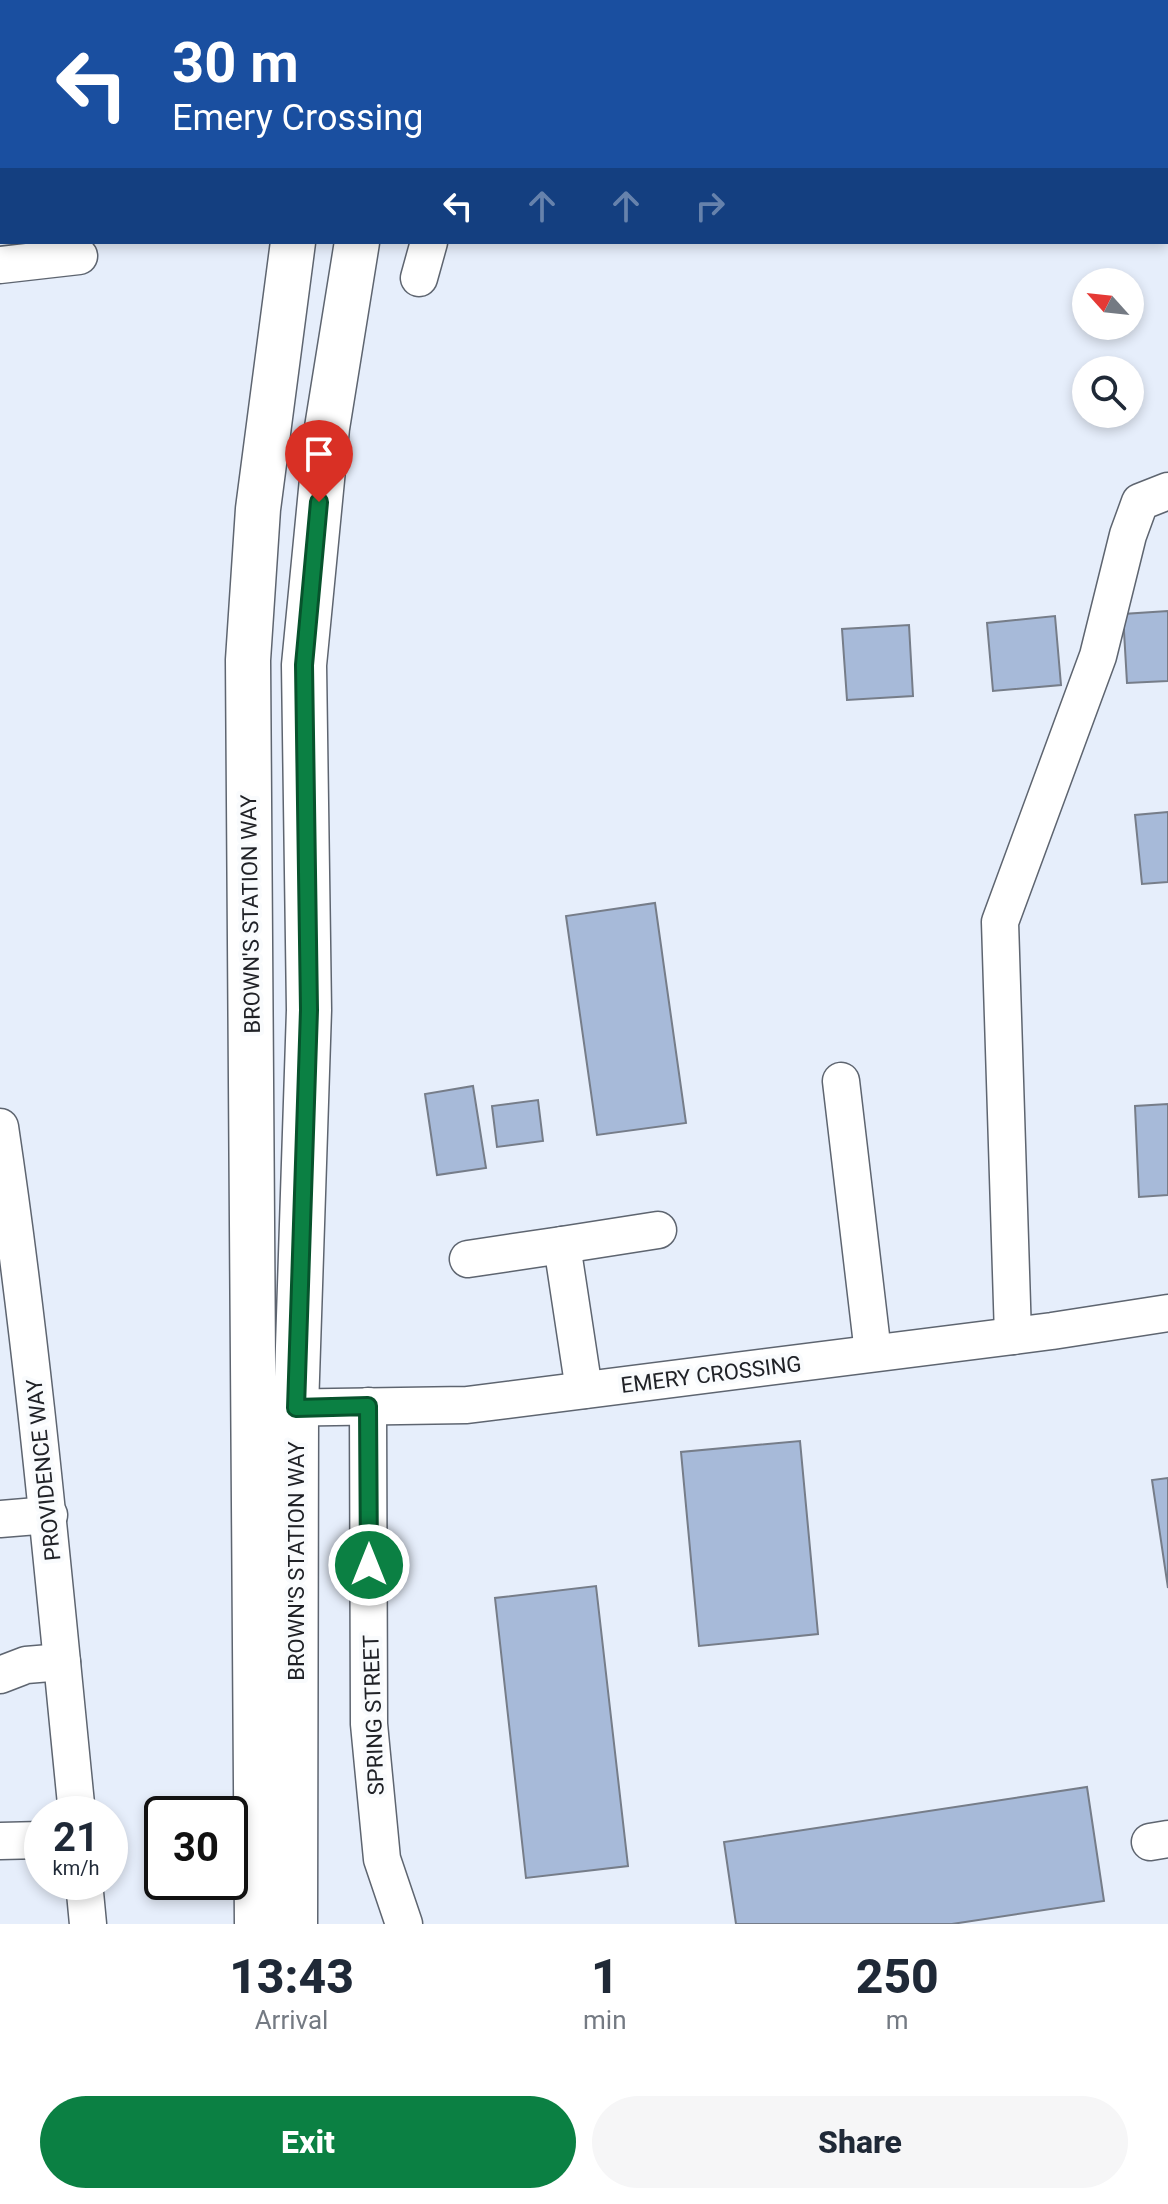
<!DOCTYPE html>
<html lang="en">
<head>
<meta charset="utf-8">
<style>
	body { margin:0; font-family:Roboto,sans-serif; background:#f6f6f7; color:#1f2937; height:100vh; display:flex; flex-direction:column; font-size:30px; white-space:nowrap }
	* { box-sizing:border-box; margin:0 }
	p { font-size:26px; color:#747a83 }
	.icon { flex:none; width:44px; height:44px; fill:none; stroke:currentColor; stroke-width:2; stroke-linecap:round; stroke-linejoin:round }
	.map { position:relative; height:1924px; overflow:hidden }
	.panel { display:flex; flex-direction:column; background:#fff; flex:1 }
	.panel>* { flex:none }
	.banner { position:absolute; left:0px; top:0px; width:1168px; height:244px; box-shadow:0 4px 12px #0003; background:#1a4fa0; color:#fff; overflow:hidden }
	.needle { width:52px; rotate:297deg }
	.fabs { position:absolute; left:1072px; top:268px; display:grid; gap:16px }
	.fabs a { display:grid; place-items:center; width:72px; height:72px; border-radius:50%; background:#fff; box-shadow:0 4px 12px #0003; font-size:40px }
	.speed { position:absolute; left:24px; top:1796px; display:flex; gap:16px; font-size:40px; font-weight:700; text-align:center }
	.speed>* { display:grid; place-content:center; width:104px; height:104px; border-radius:50%; background:#fff; box-shadow:0 4px 12px #0003; line-height:1 }
	.speed small { font-size:20px; font-weight:400 }
	.speed .limit { border:4px solid #111; border-radius:12px; background:#fff; color:#111 }
	.pin { position:absolute; display:grid; place-items:center; width:68px; height:68px; color:#fff; margin:-82px -34px; border-radius:50% 50% 50% 0; rotate:-45deg; box-shadow:0 0 8px #0007 }
	.pin .icon { rotate:45deg }
	.me { position:absolute; width:88px; margin:-44px; rotate:0deg; stroke-linejoin:round; filter:drop-shadow(0 0 6px #0008) }
	.turn { display:flex; align-items:center; gap:28px; height:168px; padding:0 40px; font-size:36px }
	.turn .icon { width:104px; height:104px; stroke-width:2.5 }
	.turn b { display:block; font-size:56px; line-height:68px }
	.lanes { display:flex; align-items:center; height:76px; padding:0 40px; background:#0003; justify-content:center; gap:40px; direction:ltr }
	.lanes .off { opacity:.35 }
	.eta { display:flex; justify-content:space-evenly; align-items:center; height:136px; text-align:center }
	.eta b { font-size:48px; font-weight:800; line-height:56px }
	.cta { display:flex; gap:16px; margin-top:auto; padding:16px 40px }
	.cta a { flex:1; height:92px; border-radius:48px; background:#0b8043; color:#fff; font-size:32px; font-weight:800; line-height:92px; text-align:center }
	.cta a+a { background:#f6f6f7; color:#1f2937 }
	.map>svg:first-child { display:block }
</style>
</head>
<body>
<div class="map">
<svg width="1168" height="1924" viewBox="0 0 1168 1924">
	<rect width="100%" height="100%" fill="#e6eefb"/>
	<g fill="#a7bad9" stroke="#767d89" stroke-width="2">
		<polygon points="1168,611 1168,681 1127,683 1123,614"/>
		<polygon points="1055,616 1061,685 993,691 987,623"/>
		<polygon points="909,625 913,696 847,700 842,629"/>
		<polygon points="1168,812 1168,882 1142,884 1135,815"/>
		<polygon points="655,903 686,1123 597,1135 566,916"/>
		<polygon points="473,1086 486,1168 437,1175 425,1094"/>
		<polygon points="538,1100 543,1141 497,1147 492,1106"/>
		<polygon points="1168,1104 1168,1195 1139,1197 1135,1106"/>
		<polygon points="800,1441 818,1634 699,1646 681,1452"/>
		<polygon points="1168,1478 1168,1588 1152,1480"/>
		<polygon points="596,1586 628,1866 526,1878 495,1598"/>
		<polygon points="1087,1787 1104,1901 952,1924 736,1924 724,1842"/>
	</g>
	<g fill="none" stroke-linecap="round" stroke-linejoin="round">
		<defs>
			<g id="minor">
				<polyline points="43,0 47,2"/>
				<polyline points="499,2 499,0"/>
				<polyline points="0,265 79,256"/>
				<polyline points="419,278 429,242"/>
				<polyline points="841,1081 873,1353"/>
				<path d="M 0,1127 C 34,1355 54,1585 77,1814"/>
				<polyline points="562,1245 658,1230"/>
				<polyline points="468,1259 562,1245 584,1390"/>
				<polyline points="1013,1336 1000,922 1098,656 1128,535 1140,502 1168,491"/>
				<polyline points="368,1406 369,1724 382,1859 404,1924"/>
				<polyline points="268,1408 467,1405 1052,1331 1168,1313"/>
				<polyline points="0,1519 49,1515"/>
				<polyline points="0,1675 26,1665 62,1662"/>
				<polyline points="0,1841 42,1840"/>
				<polyline points="1150,1842 1168,1839"/>
				<polyline points="84,1882 88,1924"/>
			</g>
			<g id="major">
				<polyline points="344,2 344,0"/>
				<polyline points="410,2 411,0"/>
				<polyline points="257,1924 248,660 258,509 293,242"/>
				<polyline points="295,1924 296,1408 309,1010 304,665 327,428 357,242"/>
			</g>
		</defs>
		<use href="#minor" stroke="#5e6570" stroke-width="39"/>
		<use href="#major" stroke="#5e6570" stroke-width="47"/>
		<use href="#minor" stroke="#fff" stroke-width="36"/>
		<use href="#major" stroke="#fff" stroke-width="44"/>
	</g>
	<g fill="none" stroke-linecap="round" stroke-linejoin="round">
		<defs>
			<polyline id="route" points="319,502 304,665 309,1010 296,1408 368,1406 369,1565"/>
		</defs>
		<use href="#route" stroke="#07532c" stroke-width="20"/>
		<use href="#route" stroke="#0b8043" stroke-width="14"/>
	</g>
	<g text-anchor="middle" stroke-width="8" stroke-linejoin="round" paint-order="stroke">
		<g font-size="22" fill="#202227" stroke="#f9fbfd">
			<text transform="translate(250 914) rotate(-91)" y="8">BROWN'S STATION WAY</text>
			<text transform="translate(711 1374) rotate(-7)" y="8">EMERY CROSSING</text>
			<text transform="translate(43 1470) rotate(-96)" y="8">PROVIDENCE WAY</text>
			<text transform="translate(296 1561) rotate(-90)" y="8">BROWN'S STATION WAY</text>
			<text transform="translate(373 1715) rotate(-92)" y="8">SPRING STREET</text>
		</g>
	</g>
</svg>
<div class="fabs">
<a><svg class="needle" viewBox="-14 -14 28 28"><path d="M0-13l5 13h-10z" fill="#e53935"/><path d="M0 13l5-13h-10z" fill="#747a83"/></svg></a>
<a><svg class="icon" aria-label="search" viewBox="0 0 24 24"><circle cx="10" cy="10" r="6"/><path d="M15 15l6 6"/></svg></a>
</div>
<div class="speed"><div>21<small>km/h</small></div><div class="limit">30</div></div>
<div class="pin" style="left:319px;top:502px;background:#d93025"><svg class="icon" aria-label="arrive" viewBox="0 0 24 24"><path d="M6 21V4h12l-3 4 3 4H6"/></svg></div>
<svg class="me" style="left:369px;top:1565px" viewBox="-20 -20 40 40"><circle r="17" fill="#0b8043" stroke="#fff" stroke-width="3"/><path d="M0-11L8 9 0 5-8 9z" fill="#fff"/></svg>
<div class="banner">
<div class="turn"><svg class="icon" aria-label="left" viewBox="0 0 24 24"><path d="M17 20v-9H6M10 6l-5 5 5 5"/></svg><div><b>30 m</b>Emery Crossing</div></div>
<div class="lanes"><svg class="icon" aria-label="left" viewBox="0 0 24 24"><path d="M17 20v-9H6M10 6l-5 5 5 5"/></svg><svg class="icon off" aria-label="ahead" viewBox="0 0 24 24"><path d="M12 20V5M6 11l6-6 6 6"/></svg><svg class="icon off" aria-label="ahead" viewBox="0 0 24 24"><path d="M12 20V5M6 11l6-6 6 6"/></svg><svg class="icon off" aria-label="right" viewBox="0 0 24 24"><path d="M7 20v-9h11M14 6l5 5-5 5"/></svg></div>
</div>
</div>
<section class="panel">
<div class="eta">
<div><b>13:43</b><p>Arrival</p></div>
<div><b>1</b><p>min</p></div>
<div><b>250</b><p>m</p></div>
</div>
<div class="cta"><a>Exit</a><a>Share</a></div>
</section>
</body>
</html>
